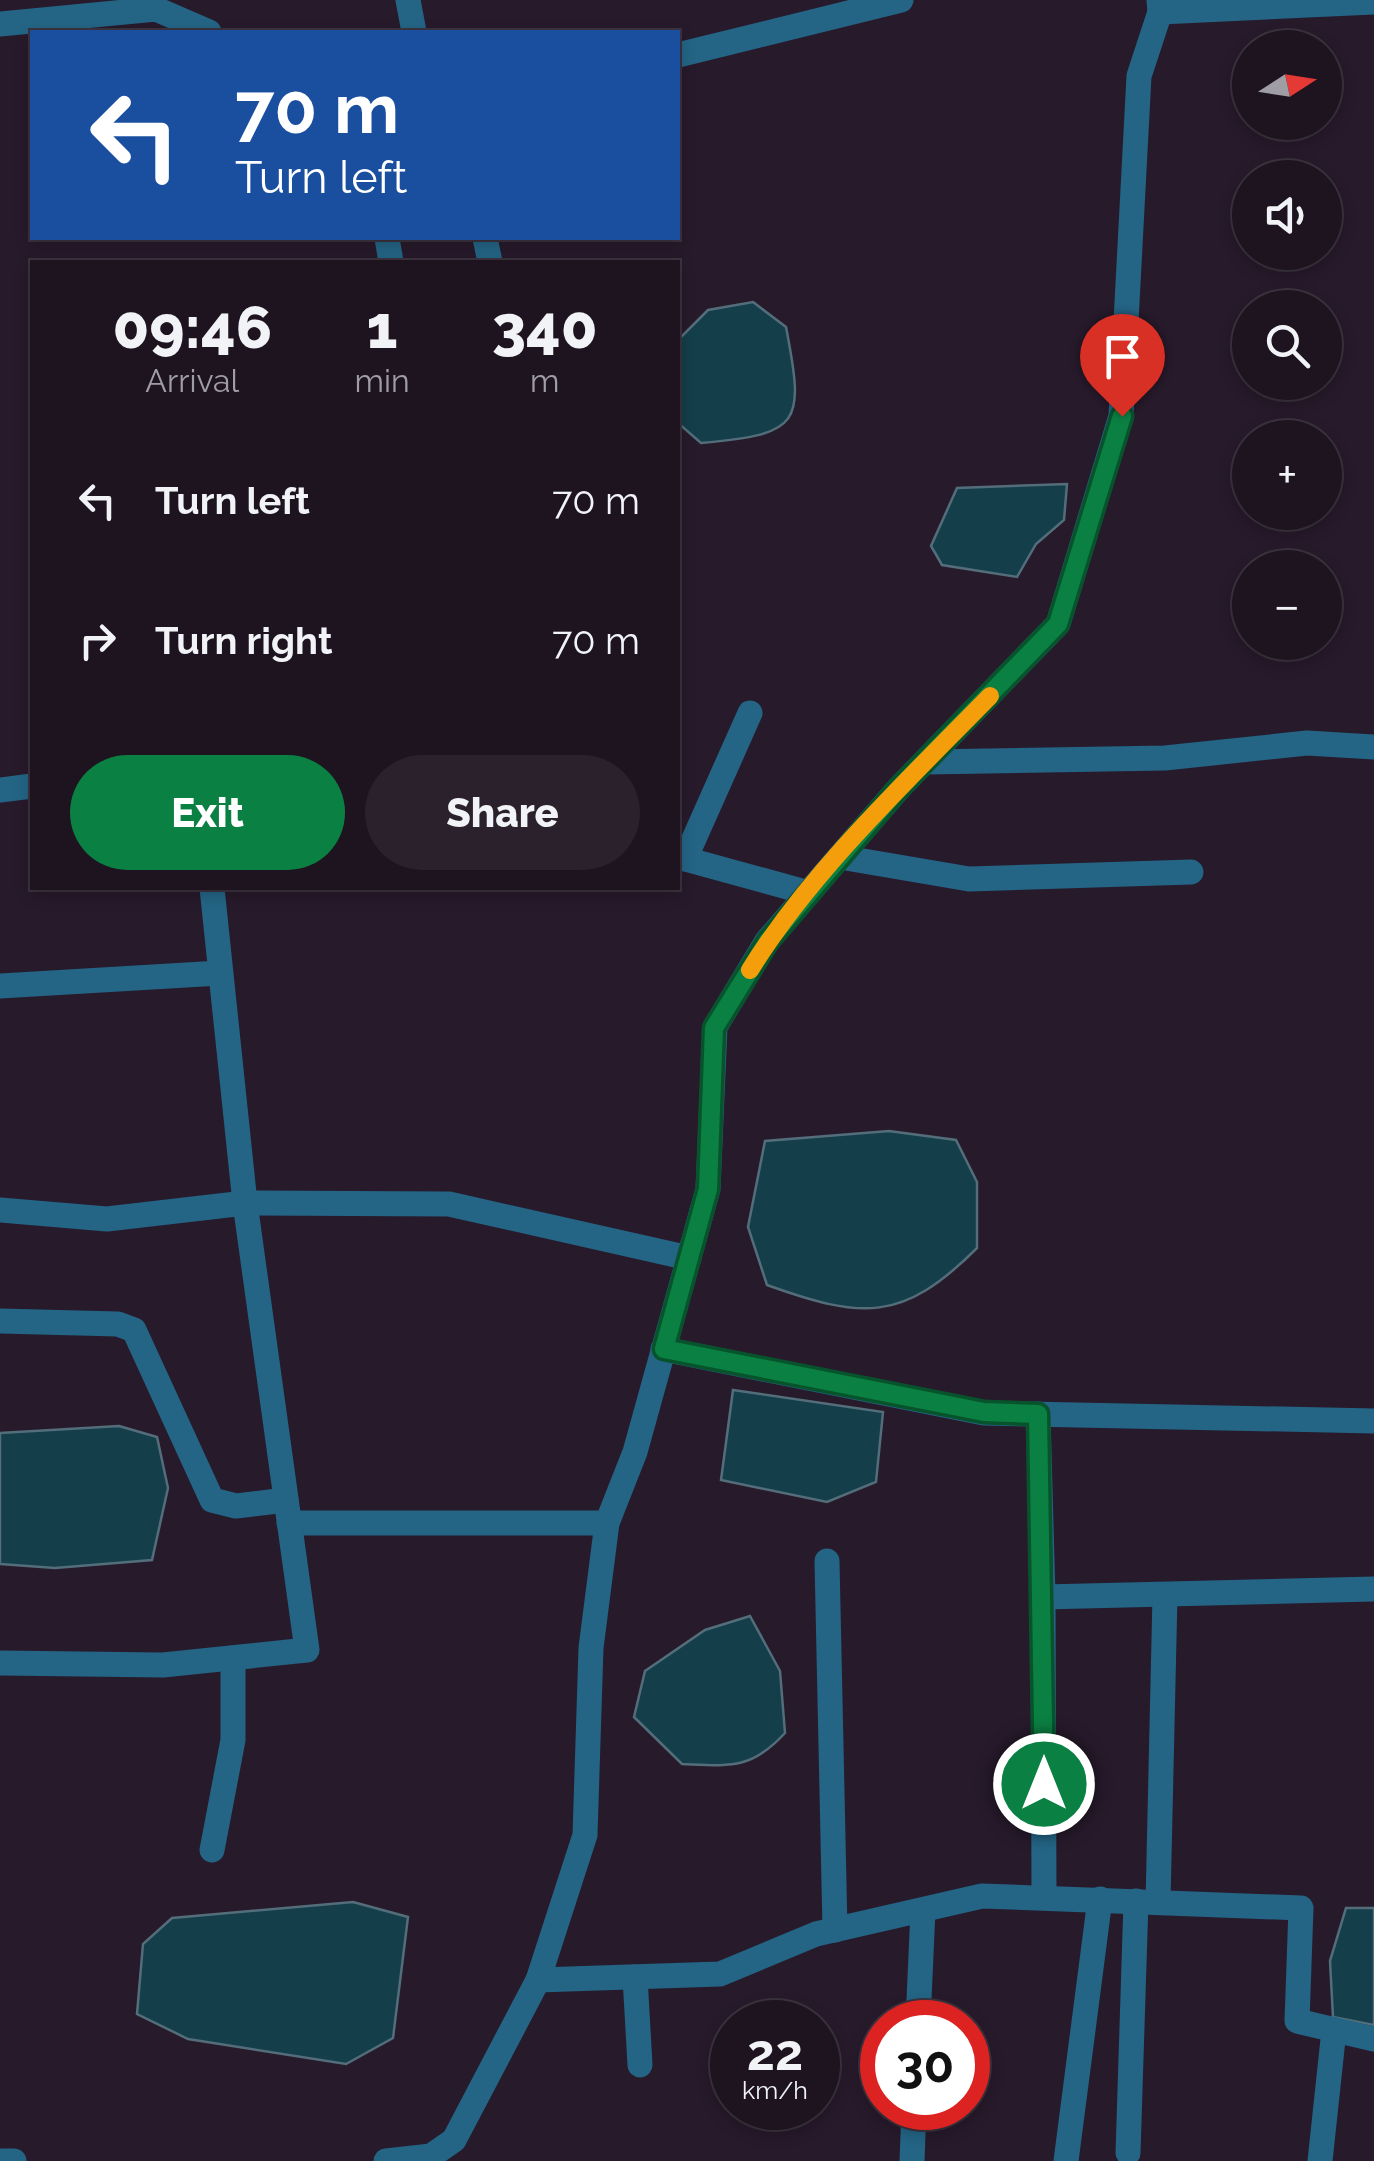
<!DOCTYPE html>
<html lang="en">
<head>
<meta charset="utf-8">
<style>
	body { margin:0; font-family:Raleway,sans-serif; background:#2a212d; color:#f1f3f6; height:100vh; display:flex; flex-direction:column; font-size:38px; white-space:nowrap }
	* { box-sizing:border-box; margin:0 }
	p { font-size:32px; color:#a09ea5 }
	.icon { flex:none; width:55px; height:55px; fill:none; stroke:currentColor; stroke-width:2; stroke-linecap:round; stroke-linejoin:round }
	.map { position:relative; flex:1; overflow:hidden }
	.panel { position:absolute; left:30px; top:260px; width:650px; height:630px; display:flex; flex-direction:column; background:#1d1420; border-radius:0px; box-shadow:0 5px 15px #0003,0 0 0 2px #3b333e }
	.panel>* { flex:none }
	.guide { position:absolute; left:30px; top:30px; width:650px; height:210px; border-radius:0px; box-shadow:0 5px 15px #0003,0 0 0 2px #3b333e; background:#1a4fa0; color:#fff; overflow:hidden }
	.needle { width:65px; rotate:78deg }
	.buttons { position:absolute; left:1232px; top:30px; display:grid; gap:20px }
	.buttons a { display:grid; place-items:center; width:110px; height:110px; border-radius:50%; background:#1d1420; box-shadow:0 5px 15px #0003,0 0 0 2px #3b333e; font-size:50px }
	.speed { position:absolute; left:710px; top:2000px; display:flex; gap:20px; font-size:50px; font-weight:700; text-align:center }
	.speed>* { display:grid; place-content:center; width:130px; height:130px; border-radius:50%; background:#1d1420; box-shadow:0 5px 15px #0003,0 0 0 2px #3b333e; line-height:1 }
	.speed small { font-size:25px; font-weight:400 }
	.speed .limit { border:15px solid #d22; background:#fff; color:#111 }
	.pin { position:absolute; display:grid; place-items:center; width:85px; height:85px; color:#fff; margin:-102px -42px; border-radius:50% 50% 50% 0; rotate:-45deg; box-shadow:0 0 10px #0007 }
	.pin .icon { rotate:45deg }
	.me { position:absolute; width:110px; margin:-55px; rotate:0deg; stroke-linejoin:round; filter:drop-shadow(0 0 8px #0008) }
	.turn { display:flex; align-items:center; gap:35px; height:210px; padding:0 40px; font-size:45px }
	.turn .icon { width:130px; height:130px; stroke-width:2.5 }
	.turn b { display:block; font-size:70px; line-height:85px }
	.eta { display:flex; justify-content:space-evenly; align-items:center; height:170px; text-align:center }
	.eta b { font-size:60px; font-weight:800; line-height:70px }
	.action { display:flex; gap:20px; margin-top:auto; padding:20px 40px }
	.action a { flex:1; height:115px; border-radius:60px; background:#0b8043; color:#fff; font-size:40px; font-weight:800; line-height:115px; text-align:center }
	.action a+a { background:#2a212d; color:#f1f3f6 }
	ul { padding:0; list-style:none }
	li { display:flex; align-items:center; gap:30px; height:140px; padding:0 40px }
	li div { flex:1 }
	li b { display:block; font-size:38px }
	li em { font-style:normal }
	.map>svg:first-child { display:block }
</style>
</head>
<body>
<div class="map">
<svg width="1374" height="2161" viewBox="0 0 1374 2161">
	<rect width="100%" height="100%" fill="#271a2b"/>
	<g fill="#143e4a" stroke="#536e7a" stroke-width="2.5">
		<path d="M 753,302 L 786,327 C 805,425 801,434 701,443 L 678,423 L 678,340 L 708,310 Z"/>
		<polygon points="1067,484 1064,520 1036,544 1017,577 942,565 931,546 957,488"/>
		<path d="M 889,1131 L 956,1140 L 977,1182 L 977,1248 C 902,1323 862,1319 767,1285 L 748,1227 L 765,1141 Z"/>
		<polygon points="733,1390 883,1412 876,1482 827,1502 721,1480"/>
		<polygon points="119,1426 157,1437 168,1488 152,1560 55,1568 0,1564 0,1433"/>
		<path d="M 750,1616 L 780,1671 L 785,1733 C 751,1770 730,1766 682,1764 L 634,1717 L 645,1671 L 705,1630 Z"/>
		<polygon points="353,1902 408,1917 393,2038 346,2064 188,2039 137,2014 143,1944 172,1918"/>
		<polygon points="1346,1908 1374,1908 1374,2025 1333,2017 1330,1961"/>
	</g>
	<g fill="none" stroke-linecap="round" stroke-linejoin="round">
		<g stroke="#246485" stroke-width="25">
			<polyline points="408,0 414,32"/>
			<polyline points="1160,12 1374,2"/>
			<polyline points="0,24 156,9 209,32"/>
			<polyline points="678,55 901,0"/>
			<polyline points="387,238 391,262"/>
			<polyline points="485,238 490,262"/>
			<polyline points="926,762 1165,758 1307,743 1374,747"/>
			<polyline points="0,790 32,786"/>
			<polyline points="678,857 809,893"/>
			<polyline points="840,857 969,879 1191,872"/>
			<polyline points="685,859 750,713"/>
			<polyline points="0,986 220,973"/>
			<polyline points="0,1210 107,1219 245,1203 449,1204 689,1258"/>
			<polyline points="0,1321 118,1324 134,1330 212,1500 236,1506 286,1500"/>
			<polyline points="663,1349 984,1413 1374,1421"/>
			<polyline points="1038,1414 1043,1597"/>
			<polyline points="289,1523 607,1523"/>
			<polyline points="827,1561 835,1930"/>
			<polyline points="0,1663 163,1665 307,1650 245,1203 212,888"/>
			<polyline points="212,1850 233,1740 233,1658"/>
			<polyline points="1044,1896 1043,1597 1374,1589"/>
			<polyline points="1158,1902 1165,1595"/>
			<polyline points="635,1977 640,2065"/>
			<polyline points="538,1980 720,1974 816,1934 982,1896 1301,1908 1297,2021 1374,2039"/>
			<polyline points="918,2022 923,1910"/>
			<polyline points="1128,2153 1136,1901"/>
			<polyline points="0,2161 14,2161"/>
			<polyline points="386,2161 431,2156 454,2140 538,1980 585,1835 591,1648 607,1523 635,1452 708,1189 715,1027 767,941 899,788 1058,624 1121,416 1139,76 1160,12 1159,0"/>
			<polyline points="912,2161 914,2108"/>
			<polyline points="1066,2161 1100,1899"/>
			<polyline points="1320,2161 1334,2030"/>
		</g>
	</g>
	<g fill="none" stroke-linecap="round" stroke-linejoin="round">
		<defs>
			<polyline id="route" points="1044,1784 1038,1414 984,1412 664,1349 708,1189 714,1028 768,941 899,788 1058,624 1122,416"/>
		</defs>
		<use href="#route" stroke="#07532c" stroke-width="25"/>
		<use href="#route" stroke="#0b8043" stroke-width="18"/>
		<path stroke="#f59e0b" stroke-width="18" d="M 750,970 C 812,870 908,780 990,696"/>
	</g>
</svg>
<div class="buttons">
<a><svg class="needle" viewBox="-14 -14 28 28"><path d="M0-13l5 13h-10z" fill="#e53935"/><path d="M0 13l5-13h-10z" fill="#a09ea5"/></svg></a>
<a><svg class="icon" aria-label="sound" viewBox="0 0 24 24"><path d="M4 9h4l5-4v14l-5-4H4zM17 9q2 3 0 6"/></svg></a>
<a><svg class="icon" aria-label="search" viewBox="0 0 24 24"><circle cx="10" cy="10" r="6"/><path d="M15 15l6 6"/></svg></a>
<a>+</a>
<a>−</a>
</div>
<div class="speed"><div>22<small>km/h</small></div><div class="limit">30</div></div>
<div class="pin" style="left:1122px;top:416px;background:#d93025"><svg class="icon" aria-label="arrive" viewBox="0 0 24 24"><path d="M6 21V4h12l-3 4 3 4H6"/></svg></div>
<svg class="me" style="left:1044px;top:1784px" viewBox="-20 -20 40 40"><circle r="17" fill="#0b8043" stroke="#fff" stroke-width="3"/><path d="M0-11L8 9 0 5-8 9z" fill="#fff"/></svg>
<div class="guide">
<div class="turn"><svg class="icon" aria-label="left" viewBox="0 0 24 24"><path d="M17 20v-9H6M10 6l-5 5 5 5"/></svg><div><b>70 m</b>Turn left</div></div>
</div>
<section class="panel">
<div class="eta">
<div><b>09:46</b><p>Arrival</p></div>
<div><b>1</b><p>min</p></div>
<div><b>340</b><p>m</p></div>
</div>
<ul>
<li><svg class="icon" aria-label="left" viewBox="0 0 24 24"><path d="M17 20v-9H6M10 6l-5 5 5 5"/></svg><div><b>Turn left</b></div><em>70 m</em></li>
<li><svg class="icon" aria-label="right" viewBox="0 0 24 24"><path d="M7 20v-9h11M14 6l5 5-5 5"/></svg><div><b>Turn right</b></div><em>70 m</em></li>
</ul>
<div class="action"><a>Exit</a><a>Share</a></div>
</section>
</div>
</body>
</html>
